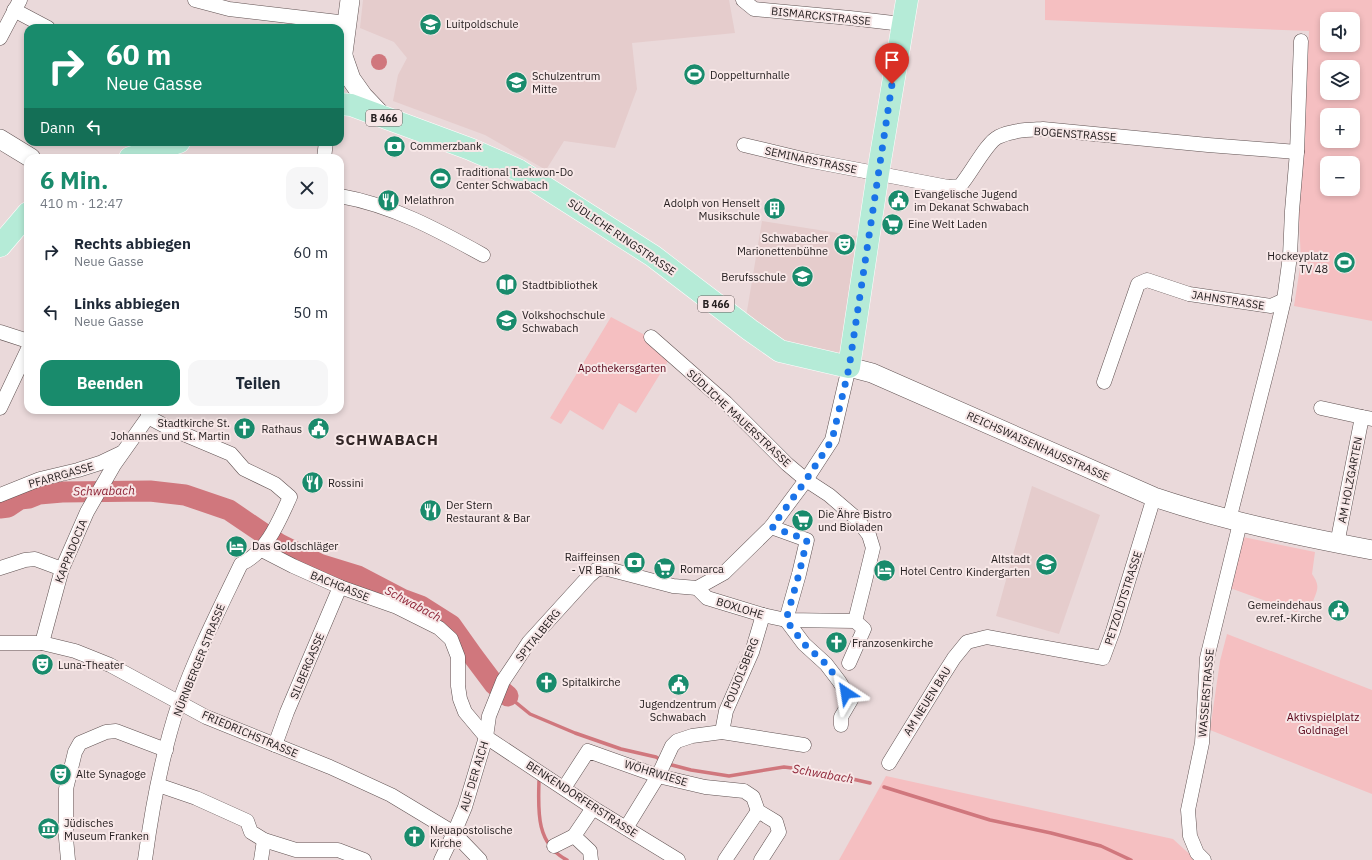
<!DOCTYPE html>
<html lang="de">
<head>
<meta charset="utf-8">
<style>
	body { margin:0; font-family:"IBM Plex Sans",sans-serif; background:#f6f6f7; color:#1f2937; height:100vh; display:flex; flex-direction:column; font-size:15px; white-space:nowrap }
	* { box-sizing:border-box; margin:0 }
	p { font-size:13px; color:#747a83 }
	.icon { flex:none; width:22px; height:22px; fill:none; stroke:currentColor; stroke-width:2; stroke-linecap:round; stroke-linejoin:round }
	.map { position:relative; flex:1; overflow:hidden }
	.details { position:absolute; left:24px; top:154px; width:320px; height:260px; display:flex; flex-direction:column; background:#fff; border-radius:12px; box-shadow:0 2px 6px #0003 }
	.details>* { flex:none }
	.banner { position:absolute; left:24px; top:24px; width:320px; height:122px; border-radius:12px; box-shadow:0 2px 6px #0003; background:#198b6c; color:#fff; overflow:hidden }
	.buttons { position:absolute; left:1320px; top:12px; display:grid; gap:8px }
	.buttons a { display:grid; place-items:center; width:40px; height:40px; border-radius:8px; background:#fff; box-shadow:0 2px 6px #0003; font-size:20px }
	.pin { position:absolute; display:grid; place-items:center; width:34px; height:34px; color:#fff; margin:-41px -17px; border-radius:50% 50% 50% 0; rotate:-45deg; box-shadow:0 0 4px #0007 }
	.pin .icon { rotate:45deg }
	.me { position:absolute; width:44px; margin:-22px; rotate:327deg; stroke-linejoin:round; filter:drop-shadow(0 0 3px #0008) }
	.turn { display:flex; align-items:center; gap:14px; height:84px; padding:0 16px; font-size:18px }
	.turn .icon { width:52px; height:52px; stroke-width:2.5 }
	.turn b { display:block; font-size:28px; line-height:34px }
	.then { display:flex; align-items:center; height:38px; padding:0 16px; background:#0003; gap:8px; font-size:15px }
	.round { display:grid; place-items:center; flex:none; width:42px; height:42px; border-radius:12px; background:#f6f6f7 }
	.head { display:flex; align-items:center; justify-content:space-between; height:68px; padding:0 16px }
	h1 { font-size:24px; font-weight:800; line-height:30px; color:#198b6c }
	.primary-button { display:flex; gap:8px; margin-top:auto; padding:8px 16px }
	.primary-button a { flex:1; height:46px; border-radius:12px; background:#198b6c; color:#fff; font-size:16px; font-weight:800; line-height:46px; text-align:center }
	.primary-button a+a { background:#f6f6f7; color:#1f2937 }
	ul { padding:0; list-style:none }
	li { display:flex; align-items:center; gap:12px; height:60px; padding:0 16px }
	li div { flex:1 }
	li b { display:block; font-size:15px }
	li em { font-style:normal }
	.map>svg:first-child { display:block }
</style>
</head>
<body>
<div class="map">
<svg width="1372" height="860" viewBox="0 0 1372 860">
	<rect width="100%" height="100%" fill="#ead9da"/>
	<g fill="#e5cccc">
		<polygon points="363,0 729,0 735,33 632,43 637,89 615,148 564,141 546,170 485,135 393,101 398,75 407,58 394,42 360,28"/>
		<polygon points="762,221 857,236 840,354 784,345 746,317"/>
		<polygon points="1032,486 1100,515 1059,634 996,616"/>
	</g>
	<g fill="#f5bfc1" fill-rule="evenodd">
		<path d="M 1045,0 L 1372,0 L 1372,321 L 1294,306 L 1301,261 L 1298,198 L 1303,153 L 1309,31 L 1045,20 ZM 1327,19 L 1353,19 L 1353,45 L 1327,45 ZM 1327,67 L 1353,67 L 1353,93 L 1327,93 ZM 1327,115 L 1353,115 L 1353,141 L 1327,141 ZM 1327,163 L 1353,163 L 1353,189 L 1327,189 Z"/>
		<polygon points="611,317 643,334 660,346 668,361 636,413 619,403 603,430 570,410 561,424 550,418"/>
		<path d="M 1243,537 L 1315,552 L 1312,574 C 1321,587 1317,590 1312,604 L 1296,612 L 1230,588 Z"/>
		<polygon points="1227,634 1372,690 1372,794 1210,730 1220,661"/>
		<polygon points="886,776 1173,839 1196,860 839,860"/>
	</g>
	<circle fill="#d0777d" cx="379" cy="62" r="8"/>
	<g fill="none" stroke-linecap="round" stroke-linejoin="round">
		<g stroke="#d0777d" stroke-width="3.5">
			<polyline points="508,696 530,714 575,733 621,749 656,757 661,760"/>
			<polyline points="668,764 691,770 729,776 784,767 817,771 870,783"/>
			<path d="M 539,781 C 538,811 536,844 567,860"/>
			<polyline points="884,787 990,820 1051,833 1101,846 1131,860"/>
		</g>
		<polyline stroke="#d0777d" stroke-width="21" points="0,508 8,507 20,499 29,498 39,494 62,492 150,491 185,495 229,510 279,544 319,564 358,576 402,599 421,606 451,625 473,656 494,684 508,696"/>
		<defs>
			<g id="street">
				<polyline points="195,0 229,9 347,23"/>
				<polyline points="743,0 754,9 850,18 902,24"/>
				<polyline points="14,10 48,28"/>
				<polyline points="0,38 20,0"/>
				<path d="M 744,145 L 807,160 L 948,187 L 960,186 C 970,175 987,142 998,137 C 1012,130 1028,130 1043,129 L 1208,145 L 1297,152"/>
				<polyline points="324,158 326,142"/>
				<path d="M 340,196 C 392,205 438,230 483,255"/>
				<polyline points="0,332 28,341"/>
				<polyline points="651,337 726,403 787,464 806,480 829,495 857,519 869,535 873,548 864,585 855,621"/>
				<polyline points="1104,382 1138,284 1147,280 1189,294 1271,306 1284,300"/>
				<polyline points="0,408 28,349"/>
				<polyline points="1321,408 1362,417"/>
				<polyline points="0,495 40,479 78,470 100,463 121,453"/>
				<polyline points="1229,520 1273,347 1284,300 1290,256 1292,211 1297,152 1301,41"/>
				<polyline points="771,527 807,540 799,574 786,620"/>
				<polyline points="1337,544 1362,417 1372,419"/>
				<polyline points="260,549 293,566 340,587 397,607 439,628 451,639 458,657 458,686 460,699 465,712 486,737 593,808 678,860"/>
				<polyline points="0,568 25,560 35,559 62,569"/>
				<polyline points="697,588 724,573 771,527 806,480 832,440 849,367"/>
				<polyline points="697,588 707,598 763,615 786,620 855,621 864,629 849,663"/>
				<polyline points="786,620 804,644 826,664 839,681 851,700 841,717 841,725"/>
				<polyline points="0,643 42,643 75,651 110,665 206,717 330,767 391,795 454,833 480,860"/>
				<polyline points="42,643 62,569 87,512 114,465 148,417 148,410"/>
				<polyline points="722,732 726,711 752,652 763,615"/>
				<polyline points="275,745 287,712 340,587"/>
				<polyline points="889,763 940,680 954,658 967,642 987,637 1103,658 1113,631 1154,497"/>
				<polyline points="158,785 196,798 247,821 251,832 264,840 296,850 338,850 364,860"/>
				<polyline points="564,788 588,751 658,776 705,787 744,791 753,797 758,811 776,822 779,832 761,860"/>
				<polyline points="626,828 658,776 672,746 677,741 692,736 722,732 804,745"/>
				<polyline points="574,836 590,851 591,860"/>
				<polyline points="554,846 574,836 593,808"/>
				<polyline points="68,860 66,838 66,789 75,752 80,743 106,732 116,731 166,750"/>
				<path d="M 145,860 C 152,807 162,754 179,703 C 196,655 219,610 241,564 C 267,552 279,521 290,497 L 275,484 L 244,469 L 231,454 L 167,427 L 148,417"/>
				<polyline points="261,860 264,840"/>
				<polyline points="441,860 454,833 465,807 486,737 489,716 503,681 529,642 589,576 596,570 604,568 673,586 697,588"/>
				<polyline points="725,860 758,811"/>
				<polyline points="1204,860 1197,853 1190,836 1188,810 1202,743 1207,658 1240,523"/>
			</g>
			<g id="secondary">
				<polyline points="343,56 351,79 363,96 383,117"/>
				<polyline points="341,68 350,0"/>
				<polyline points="0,139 31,158"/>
				<path d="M 849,367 L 872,373 L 1154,497 C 1225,521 1299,536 1372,550"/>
			</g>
			<g id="primary">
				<polyline points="340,104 351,105 470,149 518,170 653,256 750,330 780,351 849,367 878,173 907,0"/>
				<polyline points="130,158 179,142"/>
				<polyline points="0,246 28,213"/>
			</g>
		</defs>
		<use href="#street" stroke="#605252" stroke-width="15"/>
		<use href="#secondary" stroke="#605252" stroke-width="20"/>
		<use href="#primary" stroke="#fff" stroke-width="23"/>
		<use href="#street" stroke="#fff" stroke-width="14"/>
		<use href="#secondary" stroke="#fff" stroke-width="19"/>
		<use href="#primary" stroke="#b5ebd7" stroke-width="22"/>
	</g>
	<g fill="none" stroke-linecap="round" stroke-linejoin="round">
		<polyline stroke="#1a73e8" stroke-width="7" stroke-dasharray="0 12.6" points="846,693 839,681 826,664 804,644 786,620 799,574 807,540 772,527 806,480 832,440 849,368 892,84"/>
	</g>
	<defs>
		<symbol id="school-disc" viewBox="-11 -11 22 22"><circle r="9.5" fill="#198b6c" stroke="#f7e7e7"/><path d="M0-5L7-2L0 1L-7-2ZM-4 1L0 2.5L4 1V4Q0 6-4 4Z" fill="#fff"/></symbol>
		<symbol id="stadium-disc" viewBox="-11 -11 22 22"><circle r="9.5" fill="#198b6c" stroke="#f7e7e7"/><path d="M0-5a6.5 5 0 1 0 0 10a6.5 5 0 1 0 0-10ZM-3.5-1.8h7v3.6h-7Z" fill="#fff"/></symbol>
		<symbol id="bank-disc" viewBox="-11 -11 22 22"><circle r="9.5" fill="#198b6c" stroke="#f7e7e7"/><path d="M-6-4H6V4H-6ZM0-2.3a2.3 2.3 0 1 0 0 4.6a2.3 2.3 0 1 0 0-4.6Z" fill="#fff"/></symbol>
		<symbol id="restaurant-disc" viewBox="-11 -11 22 22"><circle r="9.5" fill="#198b6c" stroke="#f7e7e7"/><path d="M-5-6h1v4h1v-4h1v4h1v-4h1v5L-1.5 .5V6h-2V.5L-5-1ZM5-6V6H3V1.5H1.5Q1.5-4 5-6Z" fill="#fff"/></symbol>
		<symbol id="civic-disc" viewBox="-11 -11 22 22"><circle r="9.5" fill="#198b6c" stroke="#f7e7e7"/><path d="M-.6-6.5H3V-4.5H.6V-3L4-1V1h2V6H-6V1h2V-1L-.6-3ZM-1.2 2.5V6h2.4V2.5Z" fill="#fff"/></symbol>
		<symbol id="building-disc" viewBox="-11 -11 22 22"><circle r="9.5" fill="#198b6c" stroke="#f7e7e7"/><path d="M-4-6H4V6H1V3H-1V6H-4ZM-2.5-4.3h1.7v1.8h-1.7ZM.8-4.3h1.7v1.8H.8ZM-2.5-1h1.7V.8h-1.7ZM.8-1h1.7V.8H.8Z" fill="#fff"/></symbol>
		<symbol id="supermarket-disc" viewBox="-11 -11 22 22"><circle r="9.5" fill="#198b6c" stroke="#f7e7e7"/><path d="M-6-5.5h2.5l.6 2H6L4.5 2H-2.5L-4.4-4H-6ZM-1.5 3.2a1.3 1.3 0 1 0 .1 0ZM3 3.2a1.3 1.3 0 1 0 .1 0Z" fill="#fff"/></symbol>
		<symbol id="theatre-disc" viewBox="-11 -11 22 22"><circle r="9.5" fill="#198b6c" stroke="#f7e7e7"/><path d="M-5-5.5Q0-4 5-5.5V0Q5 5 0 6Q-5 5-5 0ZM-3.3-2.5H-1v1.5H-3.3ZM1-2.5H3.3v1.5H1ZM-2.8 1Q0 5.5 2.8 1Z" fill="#fff"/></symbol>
		<symbol id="library-disc" viewBox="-11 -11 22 22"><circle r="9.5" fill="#198b6c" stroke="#f7e7e7"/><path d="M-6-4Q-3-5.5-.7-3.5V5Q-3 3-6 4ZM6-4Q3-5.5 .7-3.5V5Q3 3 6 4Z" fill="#fff"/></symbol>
		<symbol id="university-disc" viewBox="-11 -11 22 22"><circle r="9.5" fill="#198b6c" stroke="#f7e7e7"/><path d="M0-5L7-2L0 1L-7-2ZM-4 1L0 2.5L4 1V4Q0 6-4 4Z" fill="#fff"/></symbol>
		<symbol id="church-disc" viewBox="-11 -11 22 22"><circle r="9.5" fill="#198b6c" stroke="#f7e7e7"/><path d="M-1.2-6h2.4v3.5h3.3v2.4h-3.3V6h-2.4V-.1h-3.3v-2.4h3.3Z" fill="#fff"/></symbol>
		<symbol id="hotel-disc" viewBox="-11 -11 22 22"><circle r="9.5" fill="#198b6c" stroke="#f7e7e7"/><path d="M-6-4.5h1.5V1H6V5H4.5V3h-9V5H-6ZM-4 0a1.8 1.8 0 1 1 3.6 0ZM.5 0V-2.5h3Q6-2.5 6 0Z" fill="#fff"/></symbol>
		<symbol id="museum-disc" viewBox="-11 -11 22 22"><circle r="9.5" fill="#198b6c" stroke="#f7e7e7"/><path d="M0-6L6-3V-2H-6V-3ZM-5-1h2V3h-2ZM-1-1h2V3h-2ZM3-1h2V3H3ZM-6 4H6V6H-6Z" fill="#fff"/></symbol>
	</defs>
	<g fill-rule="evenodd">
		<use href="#school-disc" x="418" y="12" width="25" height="25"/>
		<use href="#stadium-disc" x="682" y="62" width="25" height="25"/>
		<use href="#school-disc" x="504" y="70" width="25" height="25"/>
		<use href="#bank-disc" x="382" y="134" width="25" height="25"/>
		<use href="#stadium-disc" x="428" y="166" width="25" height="25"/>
		<use href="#restaurant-disc" x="376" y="188" width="25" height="25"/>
		<use href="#civic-disc" x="886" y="188" width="25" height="25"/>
		<use href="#building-disc" x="762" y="196" width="25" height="25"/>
		<use href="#supermarket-disc" x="880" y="212" width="25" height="25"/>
		<use href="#theatre-disc" x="832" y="232" width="25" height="25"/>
		<use href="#stadium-disc" x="1332" y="250" width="25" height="25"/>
		<use href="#school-disc" x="790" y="264" width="25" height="25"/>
		<use href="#library-disc" x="494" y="272" width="25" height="25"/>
		<use href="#university-disc" x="494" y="308" width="25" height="25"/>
		<use href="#church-disc" x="232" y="416" width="25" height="25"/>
		<use href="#civic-disc" x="306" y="416" width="25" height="25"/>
		<use href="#restaurant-disc" x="300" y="470" width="25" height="25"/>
		<use href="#restaurant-disc" x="418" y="498" width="25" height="25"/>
		<use href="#supermarket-disc" x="790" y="508" width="25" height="25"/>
		<use href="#hotel-disc" x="224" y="534" width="25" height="25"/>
		<use href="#bank-disc" x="622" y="550" width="25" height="25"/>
		<use href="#school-disc" x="1034" y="552" width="25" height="25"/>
		<use href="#supermarket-disc" x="652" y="556" width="25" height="25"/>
		<use href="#hotel-disc" x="872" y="558" width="25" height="25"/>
		<use href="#civic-disc" x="1326" y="598" width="25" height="25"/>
		<use href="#church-disc" x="824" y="630" width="25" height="25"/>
		<use href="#theatre-disc" x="30" y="652" width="25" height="25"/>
		<use href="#church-disc" x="534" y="670" width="25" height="25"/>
		<use href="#civic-disc" x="666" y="672" width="25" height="25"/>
		<use href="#theatre-disc" x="48" y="762" width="25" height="25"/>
		<use href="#museum-disc" x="36" y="816" width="25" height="25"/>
		<use href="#church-disc" x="402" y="824" width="25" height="25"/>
	</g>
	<g text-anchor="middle" stroke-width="4" stroke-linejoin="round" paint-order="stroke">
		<g fill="#f7e7e7" stroke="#655c5c" stroke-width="1">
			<rect x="366" y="110" width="36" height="16" rx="3"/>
			<rect x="698" y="296" width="36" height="16" rx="3"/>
		</g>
		<g font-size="10" font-weight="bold" fill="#262021">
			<text x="384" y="122">B 466</text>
			<text x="716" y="308">B 466</text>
		</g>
		<g font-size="11" fill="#262021" stroke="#f7e7e7">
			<text transform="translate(821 16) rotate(6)" y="4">BISMARCKSTRASSE</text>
			<text transform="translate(1075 134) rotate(4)" y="4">BOGENSTRASSE</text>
			<text transform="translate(811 160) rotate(12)" y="4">SEMINARSTRASSE</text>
			<text transform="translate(622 237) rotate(34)" y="4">SÜDLICHE RINGSTRASSE</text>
			<text transform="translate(1228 300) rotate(9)" y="4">JAHNSTRASSE</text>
			<text transform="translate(739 418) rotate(43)" y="4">SÜDLICHE MAUERSTRASSE</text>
			<text transform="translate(1038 446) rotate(24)" y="4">REICHSWAISENHAUSSTRASSE</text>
			<text transform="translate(61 475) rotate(-16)" y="4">PFARRGASSE</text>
			<text transform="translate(1350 480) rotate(-79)" y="4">AM HOLZGARTEN</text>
			<text transform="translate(71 551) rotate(-68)" y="4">KAPPADOCIA</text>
			<text transform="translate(340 586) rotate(22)" y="4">BACHGASSE</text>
			<text transform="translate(1123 598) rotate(-72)" y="4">PETZOLDTSTRASSE</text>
			<text transform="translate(740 608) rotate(17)" y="4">BOXLOHE</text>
			<text transform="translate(538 635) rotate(-51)" y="4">SPITALBERG</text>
			<text transform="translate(199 660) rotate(-68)" y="4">NÜRNBERGER STRASSE</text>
			<text transform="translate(307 666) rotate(-67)" y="4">SILBERGASSE</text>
			<text transform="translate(741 673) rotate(-68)" y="4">POUJOLSBERG</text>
			<text transform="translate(1206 693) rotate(-85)" y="4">WASSERSTRASSE</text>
			<text transform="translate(927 701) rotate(-58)" y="4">AM NEUEN BAU</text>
			<text transform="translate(250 734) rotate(23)" y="4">FRIEDRICHSTRASSE</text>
			<text transform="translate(656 773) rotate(17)" y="4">WÖHRWIESE</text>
			<text transform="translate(474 776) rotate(-73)" y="4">AUF DER AICH</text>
			<text transform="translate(582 799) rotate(33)" y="4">BENKENDORFERSTRASSE</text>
		</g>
		<g font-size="11" fill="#262021" stroke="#f7e7e7" text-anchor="start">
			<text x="446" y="28">Luitpoldschule</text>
			<text x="710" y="79">Doppelturnhalle</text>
			<text x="532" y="80">Schulzentrum<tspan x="532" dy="13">Mitte</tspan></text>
			<text x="410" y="150">Commerzbank</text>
			<text x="456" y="176">Traditional Taekwon-Do<tspan x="456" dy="13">Center Schwabach</tspan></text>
			<text x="914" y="198">Evangelische Jugend<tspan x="914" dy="13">im Dekanat Schwabach</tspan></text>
			<text x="404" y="204">Melathron</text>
			<text x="760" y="207" text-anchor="end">Adolph von Henselt<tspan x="760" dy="13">Musikschule</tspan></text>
			<text x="908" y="228">Eine Welt Laden</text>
			<text x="828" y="242" text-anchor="end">Schwabacher<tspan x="828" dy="13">Marionettenbühne</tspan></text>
			<text x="1328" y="260" text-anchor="end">Hockeyplatz<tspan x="1328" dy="13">TV 48</tspan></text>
			<text x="786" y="281" text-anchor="end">Berufsschule</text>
			<text x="522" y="289">Stadtbibliothek</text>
			<text x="522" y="319">Volkshochschule<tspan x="522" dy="13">Schwabach</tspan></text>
			<text x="230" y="427" text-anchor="end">Stadtkirche St.<tspan x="230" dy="13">Johannes und St. Martin</tspan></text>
			<text x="302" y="433" text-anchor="end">Rathaus</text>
			<text x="328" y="487">Rossini</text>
			<text x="446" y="509">Der Stern<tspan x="446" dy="13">Restaurant &amp; Bar</tspan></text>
			<text x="818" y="518">Die Ähre Bistro<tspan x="818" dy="13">und Bioladen</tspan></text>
			<text x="252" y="550">Das Goldschläger</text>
			<text x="620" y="561" text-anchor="end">Raiffeinsen<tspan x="620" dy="13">- VR Bank</tspan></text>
			<text x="1030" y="563" text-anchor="end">Altstadt<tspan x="1030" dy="13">Kindergarten</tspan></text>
			<text x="680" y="573">Romarca</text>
			<text x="900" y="575">Hotel Centro</text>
			<text x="1322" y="609" text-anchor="end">Gemeindehaus<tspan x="1322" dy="13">ev.ref.-Kirche</tspan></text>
			<text x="852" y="647">Franzosenkirche</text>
			<text x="58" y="669">Luna-Theater</text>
			<text x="562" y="686">Spitalkirche</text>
			<text x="678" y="708" text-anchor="middle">Jugendzentrum<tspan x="678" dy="13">Schwabach</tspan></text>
			<text x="76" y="778">Alte Synagoge</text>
			<text x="64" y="827">Jüdisches<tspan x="64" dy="13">Museum Franken</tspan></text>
			<text x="430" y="834">Neuapostolische<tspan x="430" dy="13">Kirche</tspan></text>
		</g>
		<g font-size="11" fill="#580418" stroke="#f7e7e7">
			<text x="622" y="372">Apothekersgarten</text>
			<text x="1323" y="721">Aktivspielplatz<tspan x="1323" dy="13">Goldnagel</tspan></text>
		</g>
		<g font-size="12" font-style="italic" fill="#8c2134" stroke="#f7e7e7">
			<text transform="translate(104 491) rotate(-1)" y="4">Schwabach</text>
			<text transform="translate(413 604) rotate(28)" y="4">Schwabach</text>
			<text transform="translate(823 774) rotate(10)" y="4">Schwabach</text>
		</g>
		<g font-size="15" font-weight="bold" letter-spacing="1" fill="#322626" stroke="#f7e7e7">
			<text x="387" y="445">SCHWABACH</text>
		</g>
	</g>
</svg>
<div class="buttons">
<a><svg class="icon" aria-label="sound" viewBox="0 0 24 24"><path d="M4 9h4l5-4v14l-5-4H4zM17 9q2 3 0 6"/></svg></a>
<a><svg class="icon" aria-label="layers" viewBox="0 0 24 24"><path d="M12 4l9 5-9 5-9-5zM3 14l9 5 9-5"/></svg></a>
<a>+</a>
<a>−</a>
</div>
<div class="pin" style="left:892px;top:84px;background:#d93025"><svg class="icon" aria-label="arrive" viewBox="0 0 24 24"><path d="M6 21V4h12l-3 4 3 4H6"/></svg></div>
<svg class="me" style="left:846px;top:693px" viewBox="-20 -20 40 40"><path d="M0-17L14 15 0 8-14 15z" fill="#1a73e8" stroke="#fff" stroke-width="4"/></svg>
<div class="banner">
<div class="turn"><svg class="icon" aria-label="right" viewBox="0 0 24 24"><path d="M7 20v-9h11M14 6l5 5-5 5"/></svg><div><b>60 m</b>Neue Gasse</div></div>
<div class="then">Dann<svg class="icon" aria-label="left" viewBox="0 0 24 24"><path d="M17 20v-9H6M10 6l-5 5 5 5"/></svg></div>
</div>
<section class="details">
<div class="head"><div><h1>6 Min.</h1><p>410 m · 12:47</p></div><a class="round"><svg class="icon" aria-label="close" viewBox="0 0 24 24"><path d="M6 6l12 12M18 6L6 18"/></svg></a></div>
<ul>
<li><svg class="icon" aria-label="right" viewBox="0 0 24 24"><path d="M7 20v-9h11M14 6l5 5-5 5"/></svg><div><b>Rechts abbiegen</b><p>Neue Gasse</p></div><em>60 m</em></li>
<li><svg class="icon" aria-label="left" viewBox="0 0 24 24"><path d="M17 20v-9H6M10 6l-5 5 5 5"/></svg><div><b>Links abbiegen</b><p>Neue Gasse</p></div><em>50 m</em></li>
</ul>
<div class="primary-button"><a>Beenden</a><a>Teilen</a></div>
</section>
</div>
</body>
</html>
